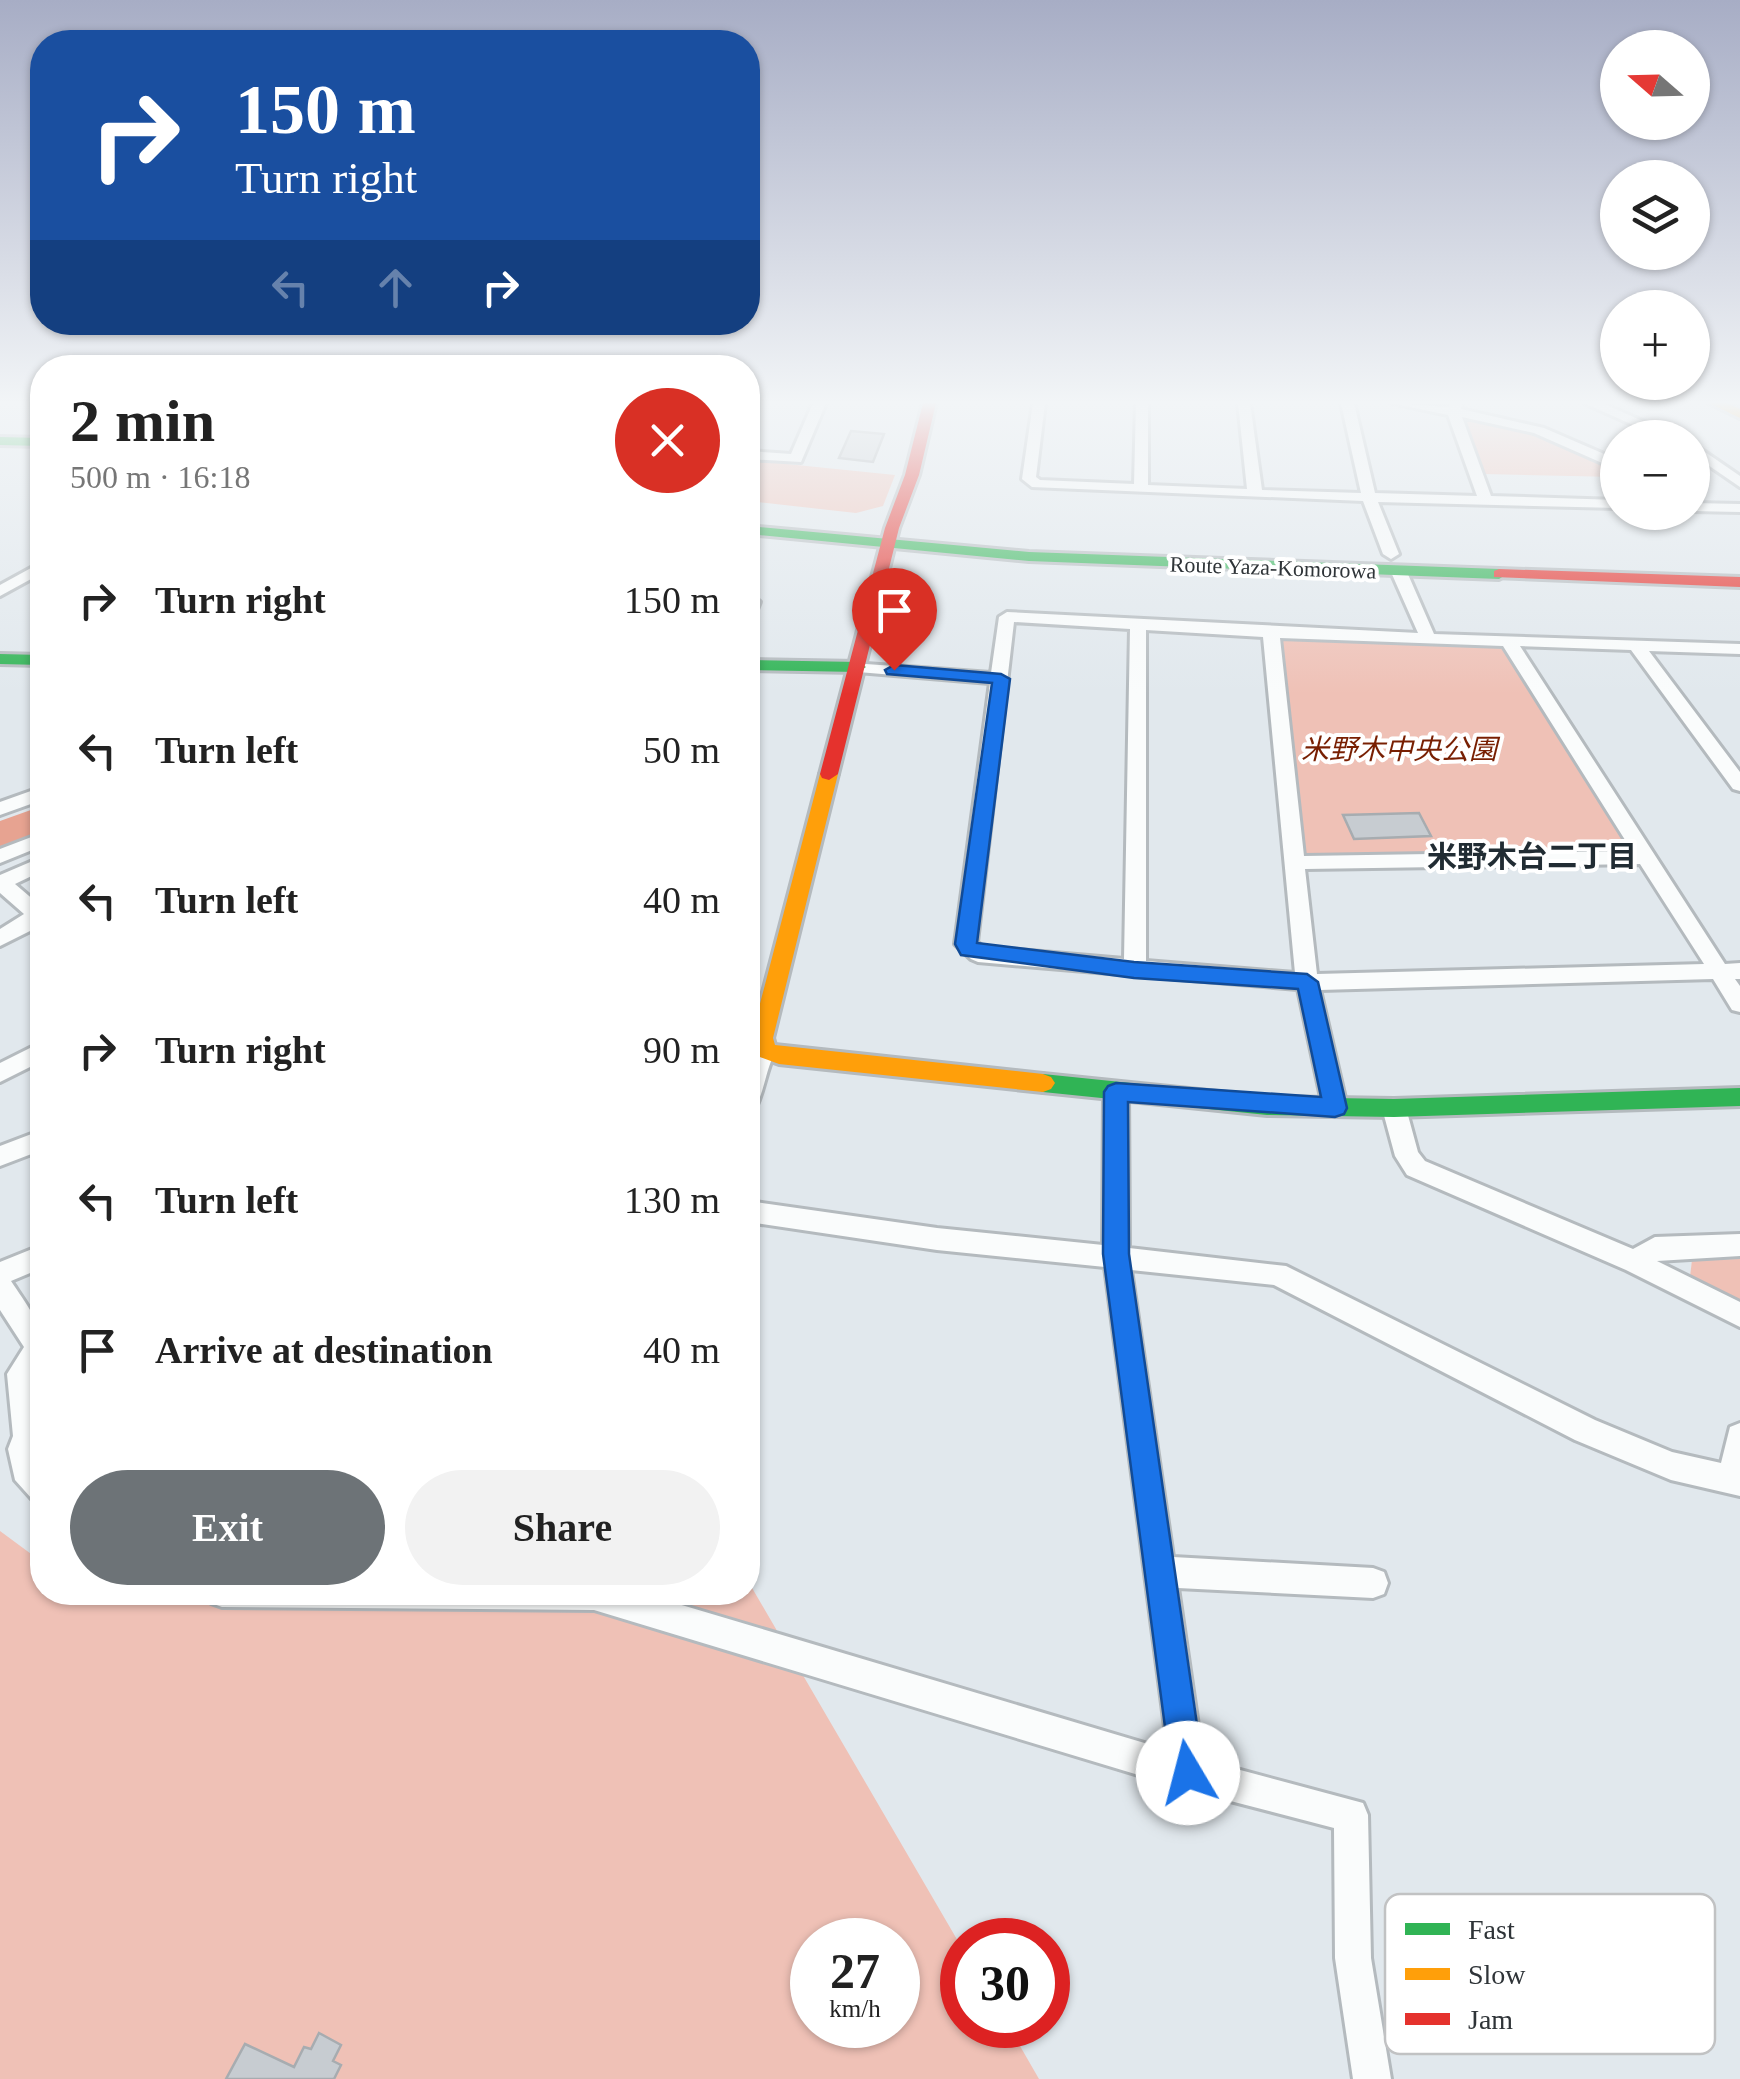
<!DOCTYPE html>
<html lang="en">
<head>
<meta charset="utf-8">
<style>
	body { margin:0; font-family:"Times New Roman","Noto Sans JP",serif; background:#f2f2f2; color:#222; height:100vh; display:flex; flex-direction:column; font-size:38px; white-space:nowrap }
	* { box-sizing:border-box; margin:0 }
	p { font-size:32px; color:#767676 }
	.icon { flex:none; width:55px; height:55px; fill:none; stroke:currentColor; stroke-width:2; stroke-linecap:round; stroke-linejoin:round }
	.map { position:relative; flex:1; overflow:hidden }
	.sheet { position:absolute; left:30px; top:355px; width:730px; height:1250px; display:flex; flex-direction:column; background:#fff; border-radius:40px; box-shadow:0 2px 8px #0004 }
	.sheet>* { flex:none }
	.guide { position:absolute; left:30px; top:30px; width:730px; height:305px; border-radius:40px; box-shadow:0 2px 8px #0004; background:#1a4fa0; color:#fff; overflow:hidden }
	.needle { width:65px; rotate:290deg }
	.fabs { position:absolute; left:1600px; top:30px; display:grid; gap:20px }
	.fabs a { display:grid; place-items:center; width:110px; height:110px; border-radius:50%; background:#fff; box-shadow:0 2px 8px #0004; font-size:50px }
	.speed { position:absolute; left:790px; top:1918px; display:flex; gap:20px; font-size:50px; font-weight:700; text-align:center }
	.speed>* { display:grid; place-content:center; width:130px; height:130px; border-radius:50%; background:#fff; box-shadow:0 2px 8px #0004; line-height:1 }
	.speed small { font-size:25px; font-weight:400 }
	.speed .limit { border:15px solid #d22; background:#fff; color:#111 }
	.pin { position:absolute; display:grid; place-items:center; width:85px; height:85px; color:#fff; margin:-102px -42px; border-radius:50% 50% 50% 0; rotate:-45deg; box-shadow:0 0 10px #0007 }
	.pin .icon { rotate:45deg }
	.me { position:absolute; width:110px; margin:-55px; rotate:352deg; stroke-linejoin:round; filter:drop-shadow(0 0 8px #0008) }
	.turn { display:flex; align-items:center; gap:35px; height:210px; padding:0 40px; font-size:45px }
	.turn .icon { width:130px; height:130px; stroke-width:2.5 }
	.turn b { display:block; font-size:70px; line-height:85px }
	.lanes { display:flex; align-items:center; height:95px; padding:0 40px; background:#0003; justify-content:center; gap:50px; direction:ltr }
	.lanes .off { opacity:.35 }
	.round { display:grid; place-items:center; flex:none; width:105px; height:105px; border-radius:52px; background:#f2f2f2 }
	.summary { display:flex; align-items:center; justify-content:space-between; height:170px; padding:0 40px }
	h1 { font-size:60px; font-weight:800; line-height:75px }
	.action { display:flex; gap:20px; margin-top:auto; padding:20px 40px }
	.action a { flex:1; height:115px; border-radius:60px; background:#6d7377; color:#fff; font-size:40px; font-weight:800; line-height:115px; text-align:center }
	.action a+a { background:#f2f2f2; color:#222 }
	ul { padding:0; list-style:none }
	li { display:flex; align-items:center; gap:30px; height:150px; padding:0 40px }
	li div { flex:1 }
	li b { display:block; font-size:38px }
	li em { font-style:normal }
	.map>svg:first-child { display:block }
</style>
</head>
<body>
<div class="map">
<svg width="1740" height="2079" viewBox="0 0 1740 2079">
	<rect width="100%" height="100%" fill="#e1e8ed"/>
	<g fill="#efc1b6" fill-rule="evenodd">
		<path d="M 1462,419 C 1513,429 1579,440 1617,477 L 1484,474 Z"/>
		<polygon points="748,460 895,475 883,506 856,513 748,501"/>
		<polygon points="1285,638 1496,644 1505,649 1627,844 1623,850 1312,857 1302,851 1278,642"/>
		<polygon points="1740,1259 1740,1300 1690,1277 1692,1260"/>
		<path d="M 0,1531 L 42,1562 L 42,1592 L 83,1593 L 89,1597 L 225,1592 L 748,1592 L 748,1581 L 962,1948 L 962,2025 L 1008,2025 L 1039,2079 L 0,2079 ZM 812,1940 L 898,1940 L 898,2025 L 812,2025 Z"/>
	</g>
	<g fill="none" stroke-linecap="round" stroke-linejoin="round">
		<polygon fill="#e7a391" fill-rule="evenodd" points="42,806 42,834 0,850 0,821"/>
	</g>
	<g fill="#c7ccd1" stroke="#a7acb0" stroke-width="2.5">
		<polygon points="851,431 884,434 873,462 839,458"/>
		<polygon points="1419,813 1431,836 1354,839 1343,815"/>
		<polygon points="319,2033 341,2045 333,2061 341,2065 334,2079 226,2079 245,2044 294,2067 304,2047 311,2049"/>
	</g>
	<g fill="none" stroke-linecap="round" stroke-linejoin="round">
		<defs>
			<g id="street">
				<polygon points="813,403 826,403 801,462 748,459 748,451 791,454"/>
				<polygon points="1033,403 1045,403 1036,477 1040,480 1134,484 1136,403 1148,403 1148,485 1247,489 1238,403 1250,403 1262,490 1361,493 1341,403 1354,403 1375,493 1477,496 1448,415 1392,403 1449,407 1450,403 1462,403 1461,409 1544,428 1618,460 1618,470 1534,433 1462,417 1491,496 1618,500 1618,508 1378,502 1399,554 1391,559 1383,554 1363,501 1032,487 1022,479"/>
				<polygon points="1584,403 1602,403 1681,438 1662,438"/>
				<polygon points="1692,443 1740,476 1740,487 1692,454"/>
				<polygon points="1692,503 1740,504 1740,512 1692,511"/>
				<polygon points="42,562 42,573 0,596 0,585"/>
				<path d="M 1399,567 L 1407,572 L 1434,634 L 1740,644 L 1740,654 L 1649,651 L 1740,772 L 1740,791 L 1733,789 L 1631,650 L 1520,646 L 1725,964 L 1740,963 L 1740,979 L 1735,979 L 1740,986 L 1740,1012 L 1732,1010 L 1713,979 L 1320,990 L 1347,1107 L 1343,1114 L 1327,1114 L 1323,1107 L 1298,989 L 978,962 L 971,959 L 955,944 L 990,683 L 858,672 L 852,671 L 852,663 L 991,673 L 999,617 L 1007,612 L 1418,633 L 1391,572 ZM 1014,622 L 1130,629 L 1124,959 L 983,947 L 977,942 ZM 1146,630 L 1263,637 L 1295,973 L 1146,961 ZM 1280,638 L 1503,646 L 1632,851 L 1304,856 ZM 1640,864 L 1704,964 L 1317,974 L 1305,869 Z"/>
				<polygon points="748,593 760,602 754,617 748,619"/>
				<polygon points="42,787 42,800 0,815 0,802"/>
				<polygon points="42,833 42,846 0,863 0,849"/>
				<polygon points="42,857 42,871 15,884 42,907 42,925 0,946 0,929 24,914 0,893 0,875"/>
				<path d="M 765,1041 L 773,1044 L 776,1050 C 766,1069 765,1088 756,1107 L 748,1109 C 747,1088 740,1050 765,1041 Z"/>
				<polygon points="42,1042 42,1061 0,1082 0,1063"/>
				<polygon points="1116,1083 1124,1086 1128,1092 1129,1248 1286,1266 1595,1420 1672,1452 1721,1463 1730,1427 1740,1423 1740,1496 1671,1480 1575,1440 1274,1285 1131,1270 1173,1557 1373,1568 1384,1572 1388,1583 1384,1594 1373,1598 1178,1588 1203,1760 1363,1803 1368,1815 1371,1958 1391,2079 1353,2079 1335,1958 1334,1828 1188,1790 594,1610 222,1607 211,1603 207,1592 638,1592 1168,1750 1105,1267 937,1250 748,1222 748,1201 937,1228 1103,1245 1104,1092 1108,1086"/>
				<polygon points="1394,1099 1402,1101 1406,1108 1418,1152 1425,1161 1633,1249 1655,1237 1740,1234 1740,1256 1657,1261 1740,1302 1740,1327 1626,1270 1407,1175 1395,1156 1382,1108 1386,1101"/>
				<polygon points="42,1130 42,1150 0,1166 0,1146"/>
				<path d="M 42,1245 L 42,1268 L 11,1281 C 30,1310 58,1343 35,1377 L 41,1436 L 36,1449 L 42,1468 L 42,1503 L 32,1499 L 15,1480 L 8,1449 L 13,1436 L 7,1374 L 24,1347 L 0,1310 L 0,1262 Z"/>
			</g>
			<g id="fast">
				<polygon points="0,437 42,438 42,446 0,445"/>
				<polygon points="748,526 1029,552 1499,569 1507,574 1499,579 1029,561 748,534"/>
				<polygon points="0,654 42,655 42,665 0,664"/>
				<polygon points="748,660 858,662 866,667 858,672 748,670"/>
				<polygon points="1043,1074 1267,1097 1394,1099 1740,1088 1740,1106 1394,1117 1267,1115 1043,1092 1035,1089 1031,1083 1035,1077"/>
			</g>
			<g id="slow">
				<polygon points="1709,403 1727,403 1740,409 1740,418"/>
				<polygon points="829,768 838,774 773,1038 775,1045 1043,1074 1051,1077 1055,1083 1051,1089 1043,1092 779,1064 757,1056 751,1038 820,774"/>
			</g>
			<g id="jam">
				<polygon points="923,403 936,403 919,475 899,528 838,774 829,780 822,778 820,774 885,528 905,475"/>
				<polygon points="1499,569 1740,577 1740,587 1494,577 1494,571"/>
			</g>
		</defs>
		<use href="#street" stroke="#b4babe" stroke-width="6"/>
		<use href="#fast" stroke="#b4babe" stroke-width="6"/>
		<use href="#slow" stroke="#b4babe" stroke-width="6"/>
		<use href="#jam" stroke="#b4babe" stroke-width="6"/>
		<use href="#street" fill="#fafcfc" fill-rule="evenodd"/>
		<use href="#fast" fill="#30b455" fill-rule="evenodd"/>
		<use href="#slow" fill="#ff9f0a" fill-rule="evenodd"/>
		<use href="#jam" fill="#e5322d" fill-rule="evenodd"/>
	</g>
	<linearGradient id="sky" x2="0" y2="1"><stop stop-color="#a7adc5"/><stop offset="0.58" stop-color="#f2f5f7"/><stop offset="1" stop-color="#f2f5f7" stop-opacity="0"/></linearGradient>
	<rect width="1740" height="694" fill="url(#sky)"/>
	<polygon fill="#1a73e8" stroke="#114b97" stroke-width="2.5" points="894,665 1001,674 1010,679 977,943 1134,962 1307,974 1318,982 1347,1108 1344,1114 1335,1117 1128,1102 1129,1254 1204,1773 1200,1785 1188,1790 1175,1785 1171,1773 1103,1254 1104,1092 1108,1086 1116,1083 1321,1097 1298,989 1134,978 961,955 955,944 992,683 887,674 885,670"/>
	<g text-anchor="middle" stroke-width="8" stroke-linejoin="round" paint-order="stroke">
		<g font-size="22" fill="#2f3438" stroke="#fff">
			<text transform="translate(1273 567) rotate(2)" y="8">Route Yaza-Komorowa</text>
		</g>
		<g font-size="28" font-style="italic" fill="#781f02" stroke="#fff">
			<text x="1399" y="759">米野木中央公園</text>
		</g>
		<g font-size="30" font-weight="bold" fill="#212c33" stroke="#fff">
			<text x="1532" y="867">米野木台二丁目</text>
		</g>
	</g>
	<rect x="1385" y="1894" width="330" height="160" rx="15" fill="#fff" stroke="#c1c2c3" stroke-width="2.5"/>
	<rect x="1405" y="1923" width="45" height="12" fill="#30b455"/>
	<rect x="1405" y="1968" width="45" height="12" fill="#ff9f0a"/>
	<rect x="1405" y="2013" width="45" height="12" fill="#e5322d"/>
	<g font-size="28" fill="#2f3438">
		<text x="1468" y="1939">Fast</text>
		<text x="1468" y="1984">Slow</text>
		<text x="1468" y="2029">Jam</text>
	</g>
</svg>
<div class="fabs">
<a><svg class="needle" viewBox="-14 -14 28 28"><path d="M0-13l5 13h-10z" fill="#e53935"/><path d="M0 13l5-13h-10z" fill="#767676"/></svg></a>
<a><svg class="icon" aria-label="layers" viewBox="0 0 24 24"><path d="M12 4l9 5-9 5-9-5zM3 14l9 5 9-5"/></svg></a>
<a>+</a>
<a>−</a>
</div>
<div class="speed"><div>27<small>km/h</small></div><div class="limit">30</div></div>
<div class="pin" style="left:894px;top:670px;background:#d93025"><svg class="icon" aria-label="arrive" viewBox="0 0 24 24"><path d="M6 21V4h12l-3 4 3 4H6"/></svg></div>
<svg class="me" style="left:1188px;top:1773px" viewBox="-20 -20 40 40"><circle r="19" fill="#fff"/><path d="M0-13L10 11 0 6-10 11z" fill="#1a73e8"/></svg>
<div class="guide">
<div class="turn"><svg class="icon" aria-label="right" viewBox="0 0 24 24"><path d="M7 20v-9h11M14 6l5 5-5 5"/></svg><div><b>150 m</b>Turn right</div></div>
<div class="lanes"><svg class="icon off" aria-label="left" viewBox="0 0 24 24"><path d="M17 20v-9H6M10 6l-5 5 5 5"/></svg><svg class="icon off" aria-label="ahead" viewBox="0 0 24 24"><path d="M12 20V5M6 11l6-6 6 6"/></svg><svg class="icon" aria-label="right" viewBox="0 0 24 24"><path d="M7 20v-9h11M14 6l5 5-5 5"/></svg></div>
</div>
<section class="sheet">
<div class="summary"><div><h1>2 min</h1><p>500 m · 16:18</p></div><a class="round" style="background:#d93025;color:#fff"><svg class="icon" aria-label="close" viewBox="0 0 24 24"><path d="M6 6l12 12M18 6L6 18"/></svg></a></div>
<ul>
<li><svg class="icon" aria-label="right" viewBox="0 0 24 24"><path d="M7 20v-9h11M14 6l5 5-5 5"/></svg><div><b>Turn right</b></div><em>150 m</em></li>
<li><svg class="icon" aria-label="left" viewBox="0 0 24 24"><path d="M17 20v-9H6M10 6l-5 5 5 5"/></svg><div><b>Turn left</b></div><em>50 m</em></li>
<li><svg class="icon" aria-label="left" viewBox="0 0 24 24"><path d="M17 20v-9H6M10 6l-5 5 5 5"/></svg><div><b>Turn left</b></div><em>40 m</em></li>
<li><svg class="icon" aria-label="right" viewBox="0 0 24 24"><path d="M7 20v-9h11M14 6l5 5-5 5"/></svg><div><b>Turn right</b></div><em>90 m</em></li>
<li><svg class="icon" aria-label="left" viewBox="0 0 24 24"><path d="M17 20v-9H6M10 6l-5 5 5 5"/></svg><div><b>Turn left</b></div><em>130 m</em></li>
<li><svg class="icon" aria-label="arrive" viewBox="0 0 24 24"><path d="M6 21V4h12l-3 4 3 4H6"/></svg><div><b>Arrive at destination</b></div><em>40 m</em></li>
</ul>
<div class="action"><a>Exit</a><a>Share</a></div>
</section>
</div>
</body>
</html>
